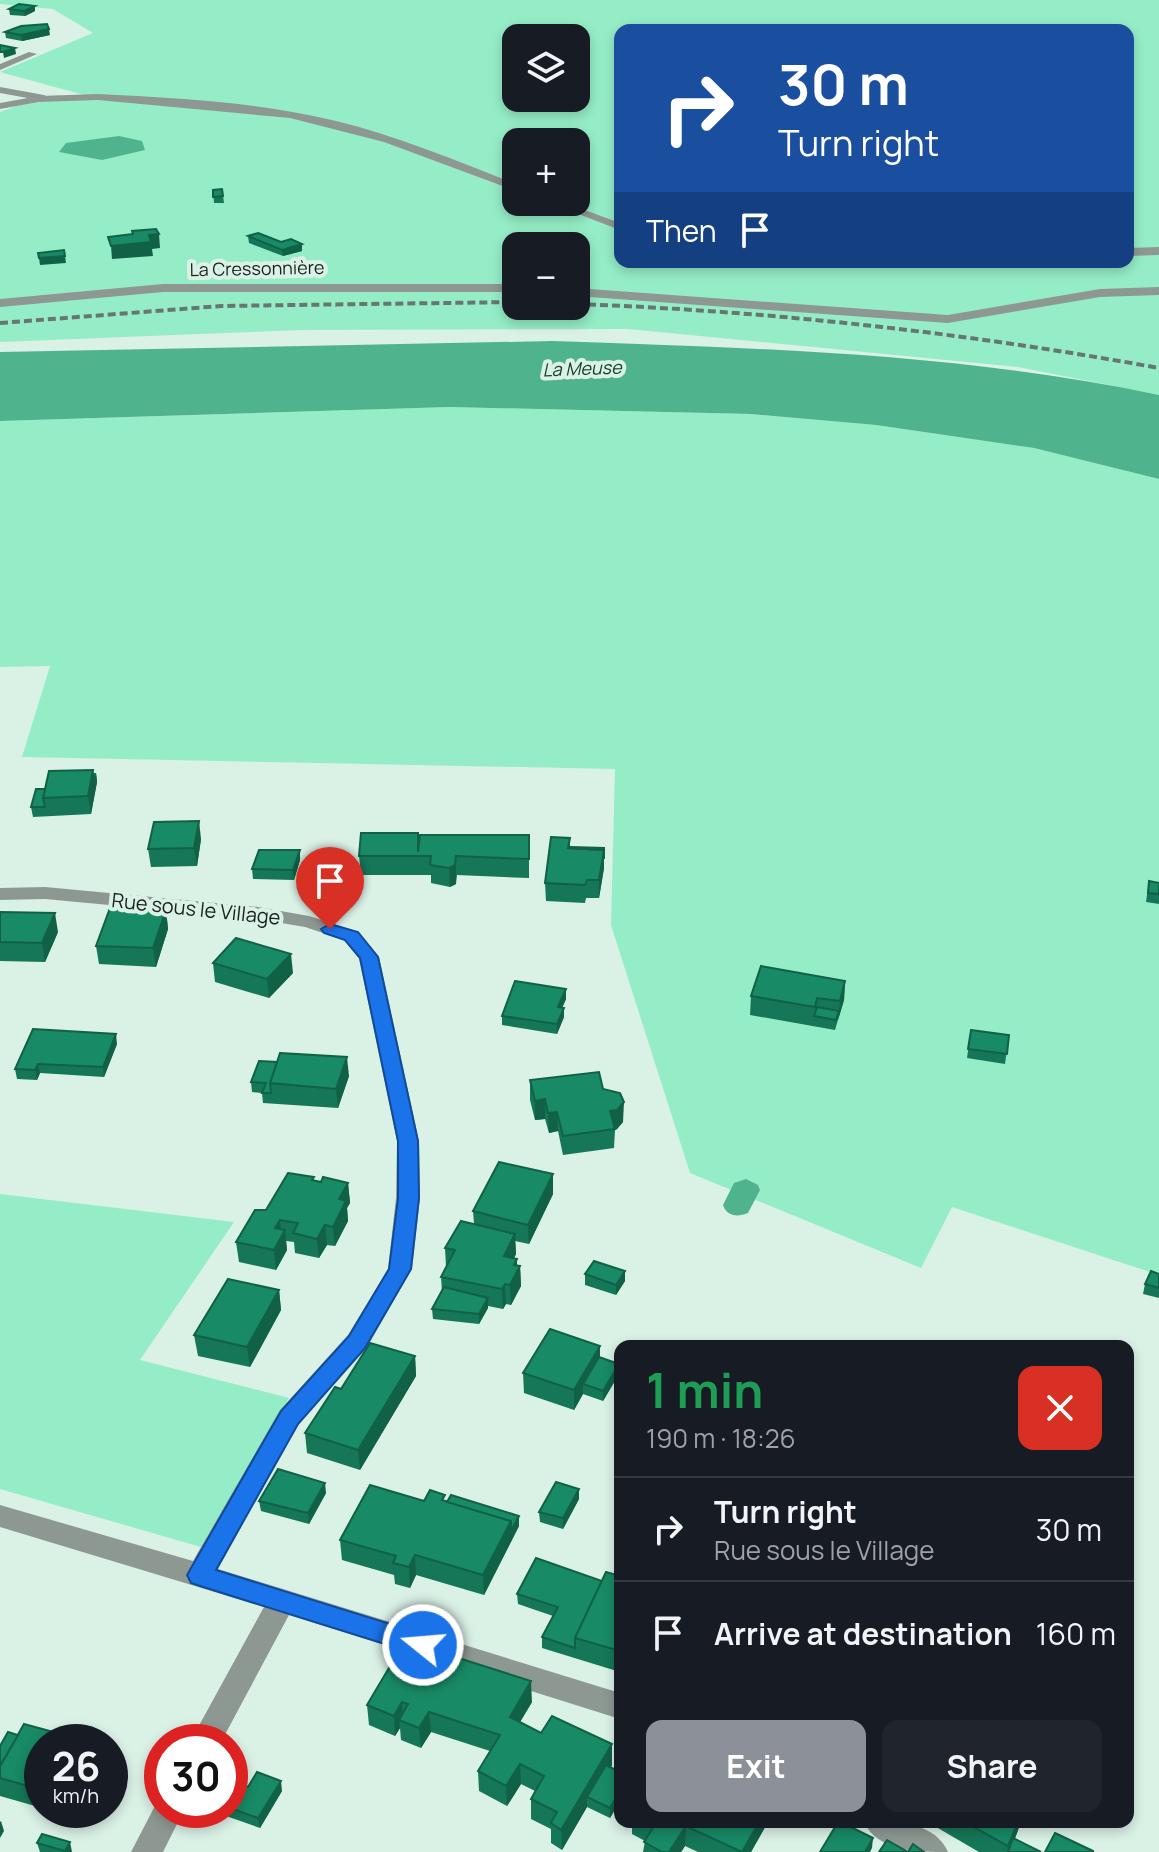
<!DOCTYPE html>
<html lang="en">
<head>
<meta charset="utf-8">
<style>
	body { margin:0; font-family:Manrope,sans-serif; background:#20242c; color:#f1f3f6; height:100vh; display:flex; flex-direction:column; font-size:30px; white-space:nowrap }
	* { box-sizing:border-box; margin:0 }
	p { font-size:26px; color:#9ea1a6 }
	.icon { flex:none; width:44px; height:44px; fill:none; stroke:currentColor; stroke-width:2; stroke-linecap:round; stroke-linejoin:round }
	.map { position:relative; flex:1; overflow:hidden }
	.side { position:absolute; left:614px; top:1340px; width:520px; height:488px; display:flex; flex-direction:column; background:#171b24; border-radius:16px; box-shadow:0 4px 12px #0003 }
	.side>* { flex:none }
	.guide { position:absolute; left:614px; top:24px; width:520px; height:244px; border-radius:16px; box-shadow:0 4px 12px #0003; background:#1a4fa0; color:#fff; overflow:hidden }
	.controls { position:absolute; left:502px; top:24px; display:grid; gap:16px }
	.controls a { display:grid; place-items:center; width:88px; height:88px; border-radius:16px; background:#171b24; box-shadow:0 4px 12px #0003; font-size:40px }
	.speed { position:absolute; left:24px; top:1724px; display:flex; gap:16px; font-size:40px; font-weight:700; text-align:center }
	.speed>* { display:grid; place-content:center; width:104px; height:104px; border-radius:50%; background:#171b24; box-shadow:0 4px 12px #0003; line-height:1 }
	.speed small { font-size:20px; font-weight:400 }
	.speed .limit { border:12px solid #d22; background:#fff; color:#111 }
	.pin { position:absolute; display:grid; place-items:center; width:68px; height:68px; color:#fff; margin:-82px -34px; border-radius:50% 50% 50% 0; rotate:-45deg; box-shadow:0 0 8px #0007 }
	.pin .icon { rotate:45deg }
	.me { position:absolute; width:88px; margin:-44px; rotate:287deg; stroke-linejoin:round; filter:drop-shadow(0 0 6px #0008) }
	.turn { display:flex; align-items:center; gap:28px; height:168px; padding:0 32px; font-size:36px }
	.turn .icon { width:104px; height:104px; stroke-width:2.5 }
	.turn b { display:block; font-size:56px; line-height:68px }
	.then { display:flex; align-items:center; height:76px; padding:0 32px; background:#0003; gap:16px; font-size:30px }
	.round { display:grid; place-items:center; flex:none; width:84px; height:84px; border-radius:16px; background:#20242c }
	.summary { display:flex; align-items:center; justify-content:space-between; height:136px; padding:0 32px }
	h1 { font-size:48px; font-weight:700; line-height:60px; color:#1e9e55 }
	.primary-button { display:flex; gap:16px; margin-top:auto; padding:16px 32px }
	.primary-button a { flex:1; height:92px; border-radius:16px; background:#8c9099; color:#fff; font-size:32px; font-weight:700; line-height:92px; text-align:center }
	.primary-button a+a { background:#20242c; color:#f1f3f6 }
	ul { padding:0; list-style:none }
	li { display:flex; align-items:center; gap:24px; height:104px; padding:0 32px; border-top:2px solid #363941 }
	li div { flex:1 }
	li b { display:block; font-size:30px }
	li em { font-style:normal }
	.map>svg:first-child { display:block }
</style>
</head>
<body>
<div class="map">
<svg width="1159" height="1852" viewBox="0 0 1159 1852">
	<rect width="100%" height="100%" fill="#daf1e6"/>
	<g fill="#95edc7" fill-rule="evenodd">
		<path d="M 0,0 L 1159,0 L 1159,395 L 1018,367 L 628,329 L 300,330 L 0,342 L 0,112 L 16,106 L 84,95 L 0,72 L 93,33 L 53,9 L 0,4 ZM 620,30 L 1128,30 L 1128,262 L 620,262 ZM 516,38 L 576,38 L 576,98 L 516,98 ZM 516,142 L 576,142 L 576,202 L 516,202 ZM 516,246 L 576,246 L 576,306 L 516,306 Z"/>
		<polygon points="450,407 751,414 876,425 1034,448 1159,479 1159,1275 952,1207 921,1268 690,1173 611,925 615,769 22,757 50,666 0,667 0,421"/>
		<polygon points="0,1194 234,1222 140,1360 289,1398 201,1547 0,1489"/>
	</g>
	<g fill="#4fb48d">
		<polygon points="119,136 142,141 145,150 102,160 59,152 66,143"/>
		<path d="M 552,341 C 755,348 960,353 1159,395 L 1159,479 L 1034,448 L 876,425 L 751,414 L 450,407 L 0,421 L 0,352 Z"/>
		<path d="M 746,1179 L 758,1185 L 760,1190 L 748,1213 C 738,1217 727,1217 723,1205 L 734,1183 Z"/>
	</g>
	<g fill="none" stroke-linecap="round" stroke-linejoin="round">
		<g fill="#8e9893" fill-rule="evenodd">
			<polygon points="29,52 37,54 0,70 0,64"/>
			<polygon points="0,87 44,95 49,98 44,101 0,93"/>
			<polygon points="163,284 516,284 516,292 163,292 0,307 0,299"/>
			<polygon points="1159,287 1159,295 1100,297 948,323 576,296 576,288 948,315 1100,289"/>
			<polygon points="45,887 258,907 309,916 358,932 379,957 419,1141 420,1198 412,1269 366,1349 298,1424 218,1569 620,1693 620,1719 289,1615 221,1742 190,1742 264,1607 0,1527 0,1505 193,1561 280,1410 348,1335 388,1269 396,1198 397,1141 359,958 344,940 305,927 258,919 45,899 0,900 0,888"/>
			<polygon points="162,1799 162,1810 184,1810 163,1852 131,1852 158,1800"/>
			<path d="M 864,1822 C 893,1822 934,1820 948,1852 C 918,1852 878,1852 864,1822 Z"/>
		</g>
		<g fill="#8e9893" fill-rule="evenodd">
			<path d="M 98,94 C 177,98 259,102 336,121 C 398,136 457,161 516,184 L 516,191 L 384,142 L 290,118 L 98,100 L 39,102 L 0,109 L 0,103 L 39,96 Z"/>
			<polygon points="547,202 563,202 620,223 620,230"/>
			<polygon points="1159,247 1159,255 1128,256 1128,248"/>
			<polygon points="839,262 977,262 971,266 845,266"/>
		</g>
		<g stroke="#687670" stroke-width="4" stroke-dasharray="8 4" stroke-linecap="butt">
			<path d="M 576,304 C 772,311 966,333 1159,368"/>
			<polyline points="0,323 221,306 516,302"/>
		</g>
	</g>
	<g fill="#157757">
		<polygon points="35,6 35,11 25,16 10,15 9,9"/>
		<polygon points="5,32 50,35 22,41 6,38"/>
		<polygon points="222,189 224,203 214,203 213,190"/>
		<polygon points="248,236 281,242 302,251 283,256 249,243"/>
		<polygon points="94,773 96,773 97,782 91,814 33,817 31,807 45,789"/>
		<polygon points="529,835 529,878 457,875 456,884 450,887 431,883 431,875 361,875 359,856 419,845"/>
		<polygon points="570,838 570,847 604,868 599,898 586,898 585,903 546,901 545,883"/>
		<polygon points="201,839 197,866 151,867 148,849"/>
		<polygon points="300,850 300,860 294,880 253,879 252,869"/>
		<polygon points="1149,881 1159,883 1159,904 1146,902"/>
		<polygon points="166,910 168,929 156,967 99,964 96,946"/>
		<polygon points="0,912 58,932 45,962 0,961"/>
		<polygon points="213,963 293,973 269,998 215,982"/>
		<polygon points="845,981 844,1000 835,1030 750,1015 751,996"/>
		<polygon points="566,989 566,999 562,1008 564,1008 564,1017 557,1034 502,1025 502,1016"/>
		<polygon points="971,1030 1009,1035 1005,1064 967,1058"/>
		<polygon points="117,1044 104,1077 40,1073 37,1080 17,1079 15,1069"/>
		<polygon points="349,1076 338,1108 263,1103 262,1093 252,1092 251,1082"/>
		<polygon points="530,1080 603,1089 623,1122 617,1129 615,1130 614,1148 563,1155 558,1131 549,1133 545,1119 535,1120 530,1100"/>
		<polygon points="553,1174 553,1194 529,1244 515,1241 516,1254 514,1258 517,1265 520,1266 521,1286 511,1305 506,1304 503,1309 488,1306 488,1308 479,1324 433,1319 432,1309 442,1292 441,1277 446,1267 445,1248 474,1224 473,1211"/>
		<polygon points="314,1181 321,1182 348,1183 350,1203 347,1208 348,1221 335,1246 327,1245 319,1258 295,1253 294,1242 286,1241 287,1250 276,1270 239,1262 236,1242 266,1210"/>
		<polygon points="585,1274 625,1281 616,1295 585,1285"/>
		<polygon points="1159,1274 1159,1298 1143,1294 1145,1284"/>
		<polygon points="279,1290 281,1310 250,1367 198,1356 194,1335"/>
		<polygon points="415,1356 416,1376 360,1470 307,1453 305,1433 341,1388"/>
		<polygon points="600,1357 619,1374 603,1401 583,1394 574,1410 524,1393 523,1373"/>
		<polygon points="326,1493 309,1524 261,1511 259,1501"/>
		<polygon points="579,1499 563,1529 540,1522 539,1512"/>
		<polygon points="424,1501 446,1501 519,1516 519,1526 484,1595 416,1575 410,1588 395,1584 394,1575 342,1560 340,1540"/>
		<polygon points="620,1576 620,1672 542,1648 542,1637 553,1616 518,1604 517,1594 602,1581"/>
		<polygon points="405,1641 532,1702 520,1722 541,1733 612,1744 612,1765 611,1767 620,1772 620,1801 610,1818 587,1807 562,1850 551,1843 551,1829 531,1819 531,1799 535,1791 521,1784 507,1806 479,1791 478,1771 490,1751 431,1732 421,1748 401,1740 400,1728 395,1736 369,1725 367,1705"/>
		<polygon points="42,1742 42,1808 0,1796 0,1746"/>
		<polygon points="230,1781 248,1787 282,1791 260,1828 209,1810 230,1810"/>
		<polygon points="48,1810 80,1810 75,1818"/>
		<polygon points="632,1822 768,1822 751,1852 698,1852 685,1846 681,1852 643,1852 645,1841 632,1834"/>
		<polygon points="931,1822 1021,1822 1015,1838 1041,1852 979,1852 931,1824"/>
		<polygon points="37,1843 72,1852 40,1852"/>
	</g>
	<g fill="#116147">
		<polygon points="35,6 35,11 25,16 24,11"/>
		<polygon points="49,29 50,35 22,41 21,35"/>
		<polygon points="15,48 16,54 4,58 3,52"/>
		<polygon points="159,234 160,248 152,249 153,256 112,259 111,246 149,235"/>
		<polygon points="302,244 302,251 283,256 282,250"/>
		<polygon points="65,256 66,263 40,265 39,258"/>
		<polygon points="93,770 95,778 96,773 97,782 91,814 88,796"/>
		<polygon points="199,821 201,839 197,866 194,848"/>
		<polygon points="604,848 604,868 599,898 599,880"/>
		<polygon points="300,850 300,860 294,880 293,870"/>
		<polygon points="456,856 456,884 450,887 449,868"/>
		<polygon points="166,910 168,929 156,967 153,948"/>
		<polygon points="55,913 58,932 45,962 42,943"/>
		<polygon points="291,954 293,973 269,998 267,979"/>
		<polygon points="845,981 844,1000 838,1020 840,1001"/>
		<polygon points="566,989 566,999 558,1017 558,1007"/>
		<polygon points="564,1008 564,1017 557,1034 557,1024"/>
		<polygon points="116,1034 117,1044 104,1077 103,1067"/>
		<polygon points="347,1057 349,1076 338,1108 336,1089"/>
		<polygon points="38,1064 40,1073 37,1080 35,1070"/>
		<polygon points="545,1099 545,1119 535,1120 535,1101"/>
		<polygon points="624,1102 623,1122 617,1129 615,1130 610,1111"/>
		<polygon points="557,1112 558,1131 549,1133 548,1113"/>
		<polygon points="553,1174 553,1194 529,1244 528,1225"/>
		<polygon points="348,1183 350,1203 347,1208 348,1221 335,1246 333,1227 339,1199"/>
		<polygon points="280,1220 281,1236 285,1230 287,1250 276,1270 274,1250 275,1228"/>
		<polygon points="325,1225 327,1245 319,1258 317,1239"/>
		<polygon points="515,1234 516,1254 505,1276 504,1256"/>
		<polygon points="517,1259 517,1271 520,1266 521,1286 511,1305 510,1285 514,1265"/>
		<polygon points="625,1271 625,1281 616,1295 616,1285"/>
		<polygon points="505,1284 506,1304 503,1309 502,1289"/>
		<polygon points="279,1290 281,1310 250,1367 247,1347"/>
		<polygon points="488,1298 488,1308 479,1324 479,1314"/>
		<polygon points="600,1346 600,1366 583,1384 583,1394 574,1410 574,1390"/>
		<polygon points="415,1356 416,1376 360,1470 358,1450"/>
		<polygon points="619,1364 619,1374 603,1401 603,1391"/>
		<polygon points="325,1483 326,1493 309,1524 308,1513"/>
		<polygon points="579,1489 579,1499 563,1529 563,1518"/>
		<polygon points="519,1516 519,1526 484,1595 483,1575 511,1521"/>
		<polygon points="415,1555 416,1575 410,1588 409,1567"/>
		<polygon points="531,1681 532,1702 511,1737 510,1717"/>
		<polygon points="402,1702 403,1721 399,1720 400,1728 395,1736 394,1716"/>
		<polygon points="429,1712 431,1732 421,1748 419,1728"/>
		<polygon points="612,1744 612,1765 592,1799 587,1797 587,1807 562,1850 561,1830"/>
		<polygon points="520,1764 521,1784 507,1806 506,1786"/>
		<polygon points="281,1781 282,1791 260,1828 258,1818"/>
		<polygon points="620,1791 620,1801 610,1818 610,1808"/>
		<polygon points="73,1810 80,1810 75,1818"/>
		<polygon points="1,1821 4,1831 0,1838 0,1822"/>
		<polygon points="759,1822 768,1822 751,1852 742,1852"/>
		<polygon points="1018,1822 1021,1822 1010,1852 1007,1852"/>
		<polygon points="686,1826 685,1846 681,1852 669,1852"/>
		<polygon points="873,1838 872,1848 870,1852 865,1852"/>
		<polygon points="70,1842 72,1852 65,1852 65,1851"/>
	</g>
	<g fill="#188a65" stroke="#116147" stroke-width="2">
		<polygon points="19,4 35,6 24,11 9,9"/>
		<polygon points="47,24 49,29 21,35 5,32 21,26"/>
		<polygon points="0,45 15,48 3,52 0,52"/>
		<polygon points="222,189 223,196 213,197 213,190"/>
		<polygon points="156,229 159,234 149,235 151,242 111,246 108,237 133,234 132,231"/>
		<polygon points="258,233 281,242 291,239 302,244 282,250 248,236"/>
		<polygon points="64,250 65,256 39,258 38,253"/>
		<polygon points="93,770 88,796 43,798 49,771"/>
		<polygon points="36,789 45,789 43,798 45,807 31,807"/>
		<polygon points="199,821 194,848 148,849 154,822"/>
		<polygon points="361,833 418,833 418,852 420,835 529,835 529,859 456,856 455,865 449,868 430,865 431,856 359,856"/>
		<polygon points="551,837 570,838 568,848 604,850 599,880 587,880 585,885 545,883"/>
		<polygon points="570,847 604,848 604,859 604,850 570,848"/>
		<polygon points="259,850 300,850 293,870 252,869"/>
		<polygon points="1149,881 1159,883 1159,894 1148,893"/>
		<polygon points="110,908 166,910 153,948 96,946"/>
		<polygon points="0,912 55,913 42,943 0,942"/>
		<polygon points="236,938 291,954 267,979 213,963"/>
		<polygon points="761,966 845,981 840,1001 817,998 815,1007 751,996"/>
		<polygon points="515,981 566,989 558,1007 564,1008 557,1024 502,1016"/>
		<polygon points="817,1007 839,1011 836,1020 814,1016"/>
		<polygon points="33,1029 116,1034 103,1067 38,1064 35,1070 15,1069"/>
		<polygon points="971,1030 1009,1035 1007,1054 968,1049"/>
		<polygon points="280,1053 347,1057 336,1089 270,1083"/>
		<polygon points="259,1061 277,1062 270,1083 271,1093 262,1093 266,1083 251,1082"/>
		<polygon points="599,1072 603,1089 620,1093 624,1102 617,1110 610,1111 615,1129 563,1136 557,1112 548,1113 545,1099 535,1101 530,1080"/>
		<polygon points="499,1162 553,1174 528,1225 473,1211"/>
		<polygon points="288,1173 314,1177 312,1180 321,1182 323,1177 348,1183 339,1199 346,1201 333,1227 325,1225 317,1239 293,1233 298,1223 280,1220 275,1228 285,1230 274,1250 236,1242 255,1210 266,1210"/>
		<polygon points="461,1221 515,1234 504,1256 517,1259 514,1265 520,1266 510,1285 505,1284 502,1289 441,1277 455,1250 445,1248"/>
		<polygon points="594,1261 625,1271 616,1285 585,1274"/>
		<polygon points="1151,1271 1159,1274 1159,1288 1145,1284"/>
		<polygon points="228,1279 279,1290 247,1347 194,1335"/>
		<polygon points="444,1287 488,1298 479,1314 432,1309"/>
		<polygon points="550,1329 600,1346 574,1390 523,1373"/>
		<polygon points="370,1343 415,1356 358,1450 305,1433 335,1387 341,1389"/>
		<polygon points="599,1357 619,1364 603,1391 583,1384"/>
		<polygon points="278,1469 325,1483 308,1513 259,1501"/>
		<polygon points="556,1482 579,1489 563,1518 539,1512"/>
		<polygon points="370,1485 424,1501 430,1490 445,1495 442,1500 511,1521 483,1575 415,1555 409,1567 393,1563 396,1556 340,1540"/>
		<polygon points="451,1495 519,1516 511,1531 511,1521 447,1502"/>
		<polygon points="536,1558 602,1581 575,1638 575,1648 542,1637 558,1607 517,1594"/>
		<polygon points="606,1572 620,1576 620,1651 575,1638"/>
		<polygon points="405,1641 531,1681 510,1717 541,1733 552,1716 612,1744 561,1830 551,1823 557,1812 531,1799 544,1776 520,1764 506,1786 478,1771 500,1735 429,1712 419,1728 399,1720 408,1704 402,1702 394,1716 367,1705"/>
		<polygon points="24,1724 90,1742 42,1742 42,1790 0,1778 0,1766"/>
		<polygon points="8,1732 18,1735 0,1766 0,1746"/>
		<polygon points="606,1765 620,1772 620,1791 610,1808 587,1797"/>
		<polygon points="257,1772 281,1781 258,1818 230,1808 230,1781 248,1787"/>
		<polygon points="647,1822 759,1822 742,1852 686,1826 669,1852 662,1852 644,1842 654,1826"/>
		<polygon points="838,1822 841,1822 873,1838 865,1852 820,1852"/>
		<polygon points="965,1822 1018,1822 1008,1846"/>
		<polygon points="1055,1833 1093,1851 1093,1852 1045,1852"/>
		<polygon points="42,1834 70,1842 65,1851 37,1843"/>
		<polygon points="1013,1838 1041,1852 1008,1852"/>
		<polygon points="887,1840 908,1852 879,1852"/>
		<polygon points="913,1844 924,1852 908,1852"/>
	</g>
	<polygon fill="#1a73e8" stroke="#114b97" stroke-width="2" points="330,924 358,932 378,957 418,1141 419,1198 411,1269 365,1348 298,1424 216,1570 432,1637 436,1645 432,1653 423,1656 200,1586 191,1583 187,1575 281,1411 349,1336 389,1269 398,1198 398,1141 360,958 345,940 324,933 321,929"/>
	<g text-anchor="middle" stroke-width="8" stroke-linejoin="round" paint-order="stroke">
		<g font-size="18" fill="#1a221e" stroke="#daf1e6">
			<text transform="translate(257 269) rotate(-1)" y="6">La Cressonnière</text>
		</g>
		<g font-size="18" font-style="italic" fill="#144030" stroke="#daf1e6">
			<text transform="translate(582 369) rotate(-2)" y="6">La Meuse</text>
		</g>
		<g font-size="20" fill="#1a221e" stroke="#daf1e6">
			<text transform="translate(196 909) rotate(6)" y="7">Rue sous le Village</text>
		</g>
	</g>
</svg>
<div class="controls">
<a><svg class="icon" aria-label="layers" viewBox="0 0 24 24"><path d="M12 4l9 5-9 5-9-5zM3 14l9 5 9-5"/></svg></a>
<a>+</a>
<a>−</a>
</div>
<div class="speed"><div>26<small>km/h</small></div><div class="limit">30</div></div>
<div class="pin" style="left:330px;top:929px;background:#d93025"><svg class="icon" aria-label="arrive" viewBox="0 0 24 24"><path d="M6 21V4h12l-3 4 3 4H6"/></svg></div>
<svg class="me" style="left:423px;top:1645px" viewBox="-20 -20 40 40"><circle r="17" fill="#1a73e8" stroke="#fff" stroke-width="3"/><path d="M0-11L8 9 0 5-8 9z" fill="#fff"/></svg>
<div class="guide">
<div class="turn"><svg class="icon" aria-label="right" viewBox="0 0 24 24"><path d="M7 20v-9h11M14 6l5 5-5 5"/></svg><div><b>30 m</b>Turn right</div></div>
<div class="then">Then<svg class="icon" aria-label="arrive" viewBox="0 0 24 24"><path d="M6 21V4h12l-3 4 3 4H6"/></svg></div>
</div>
<section class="side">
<div class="summary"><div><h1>1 min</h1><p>190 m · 18:26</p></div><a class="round" style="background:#d93025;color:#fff"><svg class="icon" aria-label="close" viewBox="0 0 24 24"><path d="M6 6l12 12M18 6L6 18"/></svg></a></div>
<ul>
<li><svg class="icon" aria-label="right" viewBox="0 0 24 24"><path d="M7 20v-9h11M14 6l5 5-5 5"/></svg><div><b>Turn right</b><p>Rue sous le Village</p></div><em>30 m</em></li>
<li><svg class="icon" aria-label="arrive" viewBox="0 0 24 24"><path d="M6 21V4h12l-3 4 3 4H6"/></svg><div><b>Arrive at destination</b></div><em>160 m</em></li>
</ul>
<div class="primary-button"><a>Exit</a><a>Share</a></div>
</section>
</div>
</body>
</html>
